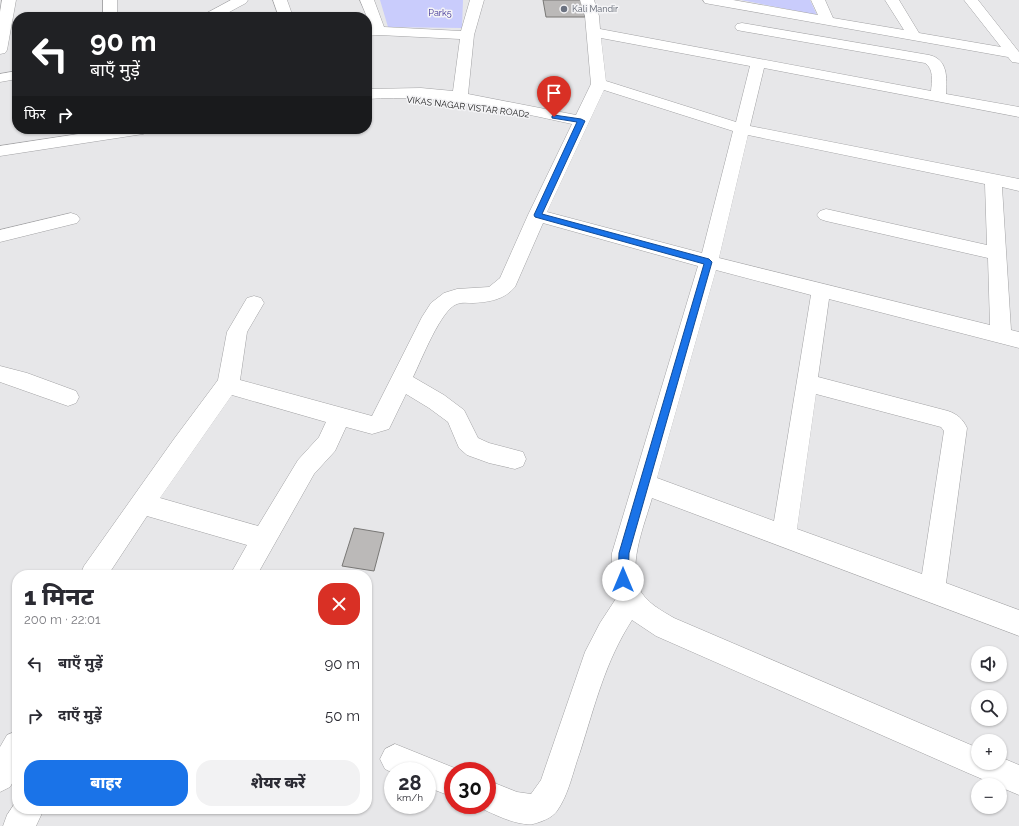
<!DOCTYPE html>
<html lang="hi">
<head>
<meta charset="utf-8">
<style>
	body { margin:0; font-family:Raleway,"Noto Sans Devanagari",sans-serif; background:#f2f2f3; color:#2b2b33; height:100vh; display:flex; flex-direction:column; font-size:15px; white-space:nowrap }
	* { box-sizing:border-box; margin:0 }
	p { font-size:13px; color:#7c7c81 }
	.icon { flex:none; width:22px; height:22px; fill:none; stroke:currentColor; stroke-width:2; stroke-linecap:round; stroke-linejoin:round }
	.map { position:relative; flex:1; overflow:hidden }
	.sheet { position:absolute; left:12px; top:570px; width:360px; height:244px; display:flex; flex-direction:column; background:#fff; border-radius:16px; box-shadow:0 1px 3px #0004 }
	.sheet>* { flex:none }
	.hud { position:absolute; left:12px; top:12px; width:360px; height:122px; border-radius:16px; box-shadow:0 1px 3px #0004; background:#202124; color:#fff; overflow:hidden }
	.tools { position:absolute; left:971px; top:646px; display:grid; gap:8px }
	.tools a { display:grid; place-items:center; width:36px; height:36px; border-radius:50%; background:#fff; box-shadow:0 1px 3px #0004; font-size:20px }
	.speed { position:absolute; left:384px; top:762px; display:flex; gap:8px; font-size:20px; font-weight:700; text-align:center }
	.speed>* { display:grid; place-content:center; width:52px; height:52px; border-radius:50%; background:#fff; box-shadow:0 1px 3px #0004; line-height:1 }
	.speed small { font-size:10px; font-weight:400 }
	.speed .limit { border:6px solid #d22; background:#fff; color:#111 }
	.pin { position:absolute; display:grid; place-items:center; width:34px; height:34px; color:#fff; margin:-41px -17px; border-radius:50% 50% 50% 0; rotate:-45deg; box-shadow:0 0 4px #0007 }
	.pin .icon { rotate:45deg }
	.me { position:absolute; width:44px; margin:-22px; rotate:0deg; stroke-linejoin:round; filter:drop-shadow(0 0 3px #0008) }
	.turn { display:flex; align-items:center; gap:14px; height:84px; padding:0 12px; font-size:18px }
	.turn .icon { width:52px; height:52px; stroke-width:2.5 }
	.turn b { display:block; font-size:28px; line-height:34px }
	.then { display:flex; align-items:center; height:38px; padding:0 12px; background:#0003; gap:8px; font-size:15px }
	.round { display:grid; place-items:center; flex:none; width:42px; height:42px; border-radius:16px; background:#f2f2f3 }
	.head { display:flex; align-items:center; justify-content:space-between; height:68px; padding:0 12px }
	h1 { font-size:24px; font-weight:800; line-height:30px }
	.primary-button { display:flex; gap:8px; margin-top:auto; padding:8px 12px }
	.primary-button a { flex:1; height:46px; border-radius:16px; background:#1a73e8; color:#fff; font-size:16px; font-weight:800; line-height:46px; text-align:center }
	.primary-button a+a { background:#f2f2f3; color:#2b2b33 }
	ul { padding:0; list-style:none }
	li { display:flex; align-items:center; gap:12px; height:52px; padding:0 12px }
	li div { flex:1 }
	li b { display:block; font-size:15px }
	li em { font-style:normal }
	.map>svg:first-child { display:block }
</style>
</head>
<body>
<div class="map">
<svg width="1019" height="826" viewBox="0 0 1019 826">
	<rect width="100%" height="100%" fill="#e7e7e9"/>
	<g fill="#c9ccfc">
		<polygon points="380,0 463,0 462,28 388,27"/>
		<polygon points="741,0 810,0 817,15"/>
	</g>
	<g fill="#bbb9b8" stroke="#787775">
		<polygon points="543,0 581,0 585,17 546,17"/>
		<polygon points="354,528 384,533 374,571 342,566"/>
	</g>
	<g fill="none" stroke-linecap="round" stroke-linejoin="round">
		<defs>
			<g id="minor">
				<polygon points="2,0 16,0 7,50 5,53 0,54 0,12"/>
				<rect x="103" y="0" width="14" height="17"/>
				<polygon points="231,0 248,0 246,3 220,17 203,17 205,14"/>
				<polygon points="273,0 287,0 293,17 279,17"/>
				<path d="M 360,0 L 374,0 L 384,27 L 461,31 L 470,0 L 484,0 L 474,35 L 468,94 L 576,115 L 591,84 L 585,16 L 580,0 L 594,0 L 599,16 L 600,29 L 931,91 C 932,81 934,69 925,63 L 742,31 L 737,30 L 735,27 L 737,24 L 742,23 L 929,55 C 948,59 947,78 946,94 L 1019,107 L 1019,117 L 764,68 L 750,126 L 1019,179 L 1019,191 L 1002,187 L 1011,330 L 1019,332 L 1019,348 L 829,299 L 818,377 L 948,411 C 957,414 963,419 967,428 L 946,583 L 1019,610 L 1019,636 L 652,498 C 645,523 628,563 639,588 C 645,602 662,611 674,618 L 978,748 L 978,763 L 1000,763 L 1000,757 L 1019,765 L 1019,795 L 1000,787 L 1000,785 L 996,785 L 968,773 L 656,636 L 632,620 C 605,662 595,705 580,752 C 573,771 569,794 557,811 C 552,818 541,822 533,824 C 515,826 492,813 476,806 L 487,805 L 487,780 L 517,792 L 531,794 L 541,780 L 585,652 L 600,623 L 617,597 L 611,578 L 612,553 L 698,266 L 543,223 L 515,287 C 504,300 489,302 473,303 C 468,303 462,302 457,304 C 441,309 421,361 413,377 L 444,395 L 464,410 L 478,438 L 489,443 L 523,452 L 526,459 L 523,466 L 515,469 L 489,463 L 467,455 L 459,448 L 448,422 L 429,408 L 406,394 L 389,429 L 372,434 L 346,427 L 335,451 L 314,474 L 257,575 L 230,575 L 247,545 L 147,516 L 108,575 L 80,575 L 84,566 L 174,439 L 218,380 L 227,332 L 247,298 L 254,296 L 261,298 L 264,303 L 247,332 L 240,380 L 372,416 L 422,317 L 431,303 L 444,293 L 457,289 L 489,287 L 500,278 L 528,215 L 572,124 C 503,109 439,94 367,99 L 367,89 L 421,88 L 453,91 L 460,39 L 379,35 L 367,36 L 367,28 L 371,27 ZM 601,38 L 750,66 L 736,122 L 606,81 ZM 604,90 L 733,131 L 702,253 L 547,212 ZM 748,135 L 985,184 L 987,245 L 826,209 L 820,211 L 817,215 L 820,219 L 826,221 L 988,258 L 990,325 L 719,258 ZM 716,270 L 811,295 L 774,521 L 657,478 ZM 816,394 L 941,427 L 944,431 L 922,574 L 797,529 ZM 232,395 L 326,422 L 319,437 L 298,460 L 258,526 L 160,498 Z"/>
				<polygon points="703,0 733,0 818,15 811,0 825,0 833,18 904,30 885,0 899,0 919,33 1001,47 964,0 978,0 1019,52 1019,63 1012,62 1008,57 710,4 705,3"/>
				<polygon points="17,71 17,79 0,82 0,74"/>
				<polygon points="111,129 151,129 149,132 143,134 0,156 0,146"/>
				<polygon points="71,213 77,215 80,219 77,223 0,242 0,230"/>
				<polygon points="0,366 27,373 76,391 79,397 76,403 68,406 0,382"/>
				<polygon points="17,731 17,775 10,787 0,792 0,747 7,735"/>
				<polygon points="395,744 462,771 453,771 453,797 427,787 427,771 393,771 393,773 385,769 380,759 385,749"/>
				<polygon points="17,800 17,809 44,809 36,826 3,826 7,815"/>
			</g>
		</defs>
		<use href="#minor" stroke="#a2a2a4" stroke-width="1"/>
		<use href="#minor" fill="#fff" fill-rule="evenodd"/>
	</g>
	<polygon fill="#1a73e8" stroke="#114b97" points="554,115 581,119 585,121 542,214 709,259 712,262 629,553 628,580 627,583 623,585 619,583 618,580 619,553 704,264 535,217 534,215 577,122 552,118 552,116"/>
	<circle fill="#6b7280" stroke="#f4f4f6" stroke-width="1.5" cx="564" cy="9" r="4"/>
	<g text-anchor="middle" stroke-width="3" stroke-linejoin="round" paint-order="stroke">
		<g font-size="9" fill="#5b616d" stroke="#f4f4f6" text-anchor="start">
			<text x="572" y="12">Kali Mandir</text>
		</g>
		<g font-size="9" fill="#3b2f94" stroke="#f4f4f6">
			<text x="440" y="16">Park5</text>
		</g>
		<g font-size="9" fill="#222223" stroke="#f4f4f6">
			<text transform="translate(468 107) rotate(7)" y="3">VIKAS NAGAR VISTAR ROAD2</text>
		</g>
	</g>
</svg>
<div class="tools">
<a><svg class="icon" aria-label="sound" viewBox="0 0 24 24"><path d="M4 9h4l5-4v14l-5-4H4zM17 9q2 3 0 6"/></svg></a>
<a><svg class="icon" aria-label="search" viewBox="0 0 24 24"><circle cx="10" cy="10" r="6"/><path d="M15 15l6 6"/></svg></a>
<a>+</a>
<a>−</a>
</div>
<div class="speed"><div>28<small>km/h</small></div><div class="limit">30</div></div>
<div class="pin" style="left:554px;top:117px;background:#d93025"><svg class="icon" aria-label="arrive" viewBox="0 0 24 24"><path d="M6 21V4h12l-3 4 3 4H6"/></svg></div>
<svg class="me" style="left:623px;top:580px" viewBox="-20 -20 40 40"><circle r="19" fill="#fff"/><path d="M0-13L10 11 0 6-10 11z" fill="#1a73e8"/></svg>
<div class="hud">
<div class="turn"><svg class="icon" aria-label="left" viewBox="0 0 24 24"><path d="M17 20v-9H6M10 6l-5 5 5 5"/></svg><div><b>90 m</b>बाएँ मुड़ें</div></div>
<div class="then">फिर<svg class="icon" aria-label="right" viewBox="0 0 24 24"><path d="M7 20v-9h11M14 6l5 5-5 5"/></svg></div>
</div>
<section class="sheet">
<div class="head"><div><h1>1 मिनट</h1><p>200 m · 22:01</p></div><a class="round" style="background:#d93025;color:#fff"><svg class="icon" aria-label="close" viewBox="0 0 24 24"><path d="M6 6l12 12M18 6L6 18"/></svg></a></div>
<ul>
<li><svg class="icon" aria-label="left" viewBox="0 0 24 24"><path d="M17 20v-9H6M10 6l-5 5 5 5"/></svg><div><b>बाएँ मुड़ें</b></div><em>90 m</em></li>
<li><svg class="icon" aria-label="right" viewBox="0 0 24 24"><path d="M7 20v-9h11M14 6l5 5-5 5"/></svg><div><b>दाएँ मुड़ें</b></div><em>50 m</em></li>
</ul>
<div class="primary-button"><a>बाहर</a><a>शेयर करें</a></div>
</section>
</div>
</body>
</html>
